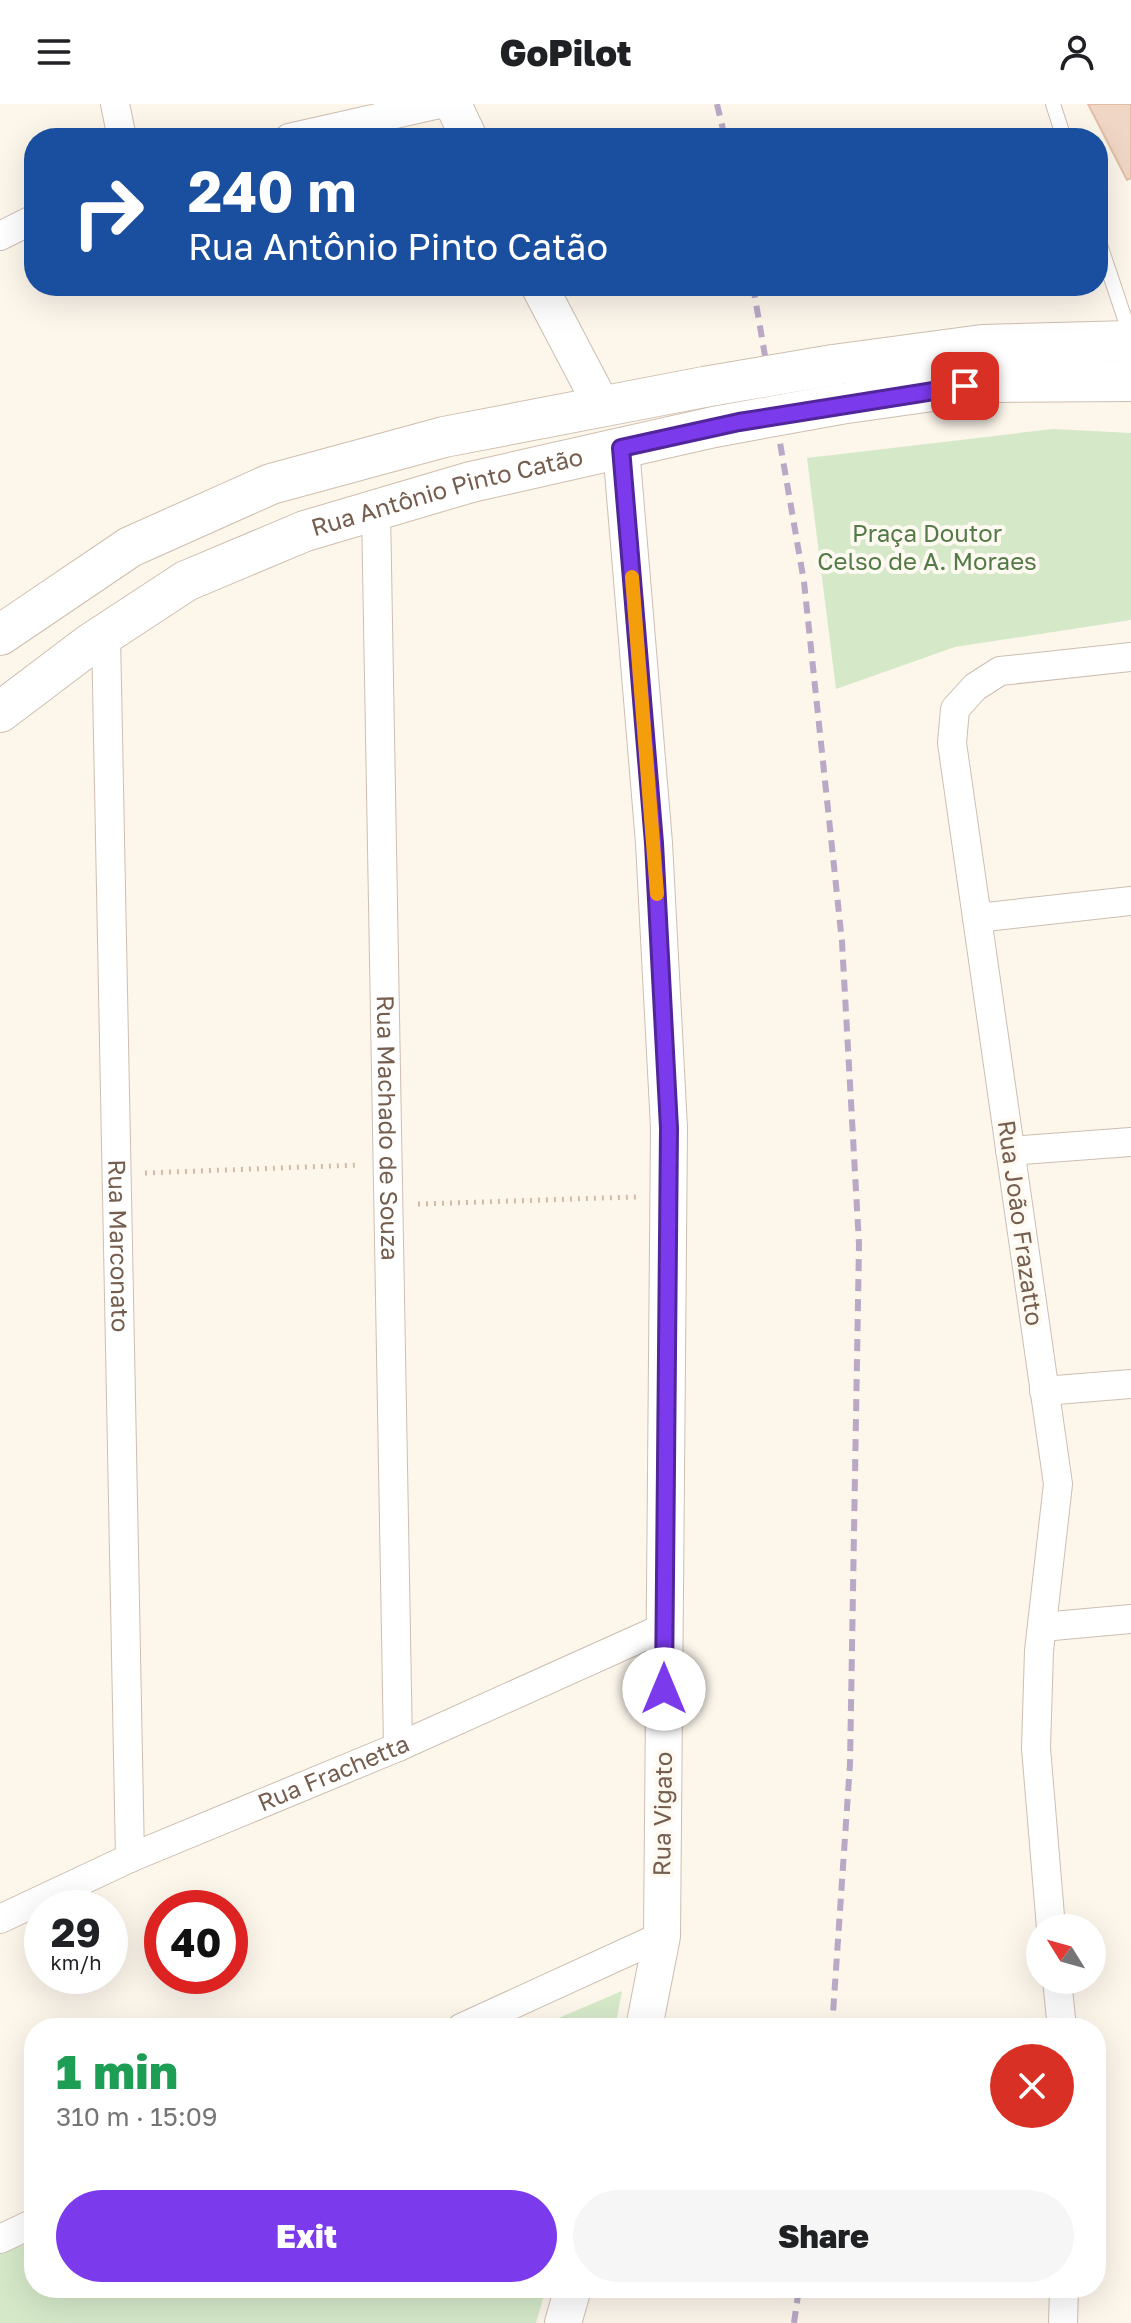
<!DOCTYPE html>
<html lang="en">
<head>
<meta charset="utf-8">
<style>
	body { margin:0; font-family:"Golos Text",sans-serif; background:#f6f6f6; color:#202124; height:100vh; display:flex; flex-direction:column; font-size:30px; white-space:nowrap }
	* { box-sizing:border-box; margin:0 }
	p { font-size:26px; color:#757577 }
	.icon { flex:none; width:44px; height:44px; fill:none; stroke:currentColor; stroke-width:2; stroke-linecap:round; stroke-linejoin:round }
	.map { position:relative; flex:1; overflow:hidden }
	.panel { position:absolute; left:24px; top:1914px; width:1082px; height:280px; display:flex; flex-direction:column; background:#fff; border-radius:32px; box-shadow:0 8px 32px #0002 }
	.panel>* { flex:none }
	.banner { position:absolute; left:24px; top:24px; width:1084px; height:168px; border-radius:32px; box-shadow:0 8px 32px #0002; background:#1a4fa0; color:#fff; overflow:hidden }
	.needle { width:52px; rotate:307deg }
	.fabs { position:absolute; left:1026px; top:1810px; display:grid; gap:16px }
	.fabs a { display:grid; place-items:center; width:80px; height:80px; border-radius:50%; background:#fff; box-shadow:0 8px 32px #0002; font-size:40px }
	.speed { position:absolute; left:24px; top:1786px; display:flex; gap:16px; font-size:40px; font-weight:700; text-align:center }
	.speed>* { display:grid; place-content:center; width:104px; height:104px; border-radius:50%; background:#fff; box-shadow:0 8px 32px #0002; line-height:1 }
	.speed small { font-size:20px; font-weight:400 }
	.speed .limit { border:12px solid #d22; background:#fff; color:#111 }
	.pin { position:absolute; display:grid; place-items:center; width:68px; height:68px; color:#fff; margin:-34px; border-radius:16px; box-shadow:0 4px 12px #0006 }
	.me { position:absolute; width:88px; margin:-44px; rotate:0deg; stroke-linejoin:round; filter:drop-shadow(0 0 6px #0008) }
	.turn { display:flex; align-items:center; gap:28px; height:168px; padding:0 32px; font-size:36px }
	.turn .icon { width:104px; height:104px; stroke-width:2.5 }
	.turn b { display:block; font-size:56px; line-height:68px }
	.round { display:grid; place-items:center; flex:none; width:84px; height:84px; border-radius:42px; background:#f6f6f6 }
	.summary { display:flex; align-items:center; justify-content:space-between; height:136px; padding:0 32px }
	h1 { font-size:48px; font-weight:800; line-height:60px; color:#1e9e55 }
	.primary-button { display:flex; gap:16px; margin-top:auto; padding:16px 32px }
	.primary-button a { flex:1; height:92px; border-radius:48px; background:#7c3aed; color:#fff; font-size:32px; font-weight:800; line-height:92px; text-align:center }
	.primary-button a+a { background:#f6f6f6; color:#202124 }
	header { display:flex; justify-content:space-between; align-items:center; height:104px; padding:0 32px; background:#fff; font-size:36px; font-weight:800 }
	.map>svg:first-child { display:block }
</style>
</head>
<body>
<header><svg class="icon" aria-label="menu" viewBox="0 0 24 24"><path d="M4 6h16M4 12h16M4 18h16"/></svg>GoPilot<svg class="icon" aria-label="person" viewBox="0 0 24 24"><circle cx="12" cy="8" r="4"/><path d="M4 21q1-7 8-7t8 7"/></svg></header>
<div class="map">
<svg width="1131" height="2219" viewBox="0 0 1131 2219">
	<rect width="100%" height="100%" fill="#fcf6eb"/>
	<g fill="#d5e9c9">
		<polygon points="1053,325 1131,329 1131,516 955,543 836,585 807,354"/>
		<polygon points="622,1887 615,1924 535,1924"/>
		<polygon points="34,2134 34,2184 546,2184 536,2219 0,2219 0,2148"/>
	</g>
	<polygon fill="#f0d6c4" stroke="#e2bea5" stroke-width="2" points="1088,0 1131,0 1131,74 1127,76"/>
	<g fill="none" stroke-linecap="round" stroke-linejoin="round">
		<defs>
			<g id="service">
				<polyline points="1053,0 1064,34"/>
				<polyline points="1098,135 1131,233"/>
			</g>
			<g id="minor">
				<polyline points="115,0 122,34"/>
				<polyline points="289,34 439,0"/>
				<polyline points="0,132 34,115"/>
				<path id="s1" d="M 376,406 L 398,1643"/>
				<path id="s2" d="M 106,530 L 130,1754"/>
				<polyline points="977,814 1131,797"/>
				<polyline points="1010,1047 1131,1038"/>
				<polyline points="1044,1287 1131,1280"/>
				<polyline points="1042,1523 1131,1515"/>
				<path id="s3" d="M 0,1815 L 130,1754 L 398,1643 L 665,1523"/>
				<polyline points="1051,1824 1036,1644 1039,1547 1058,1380 952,639 955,605 975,583 1000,567 1131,553"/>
				<polyline points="1057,1876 1062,1924"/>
				<polyline points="461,1924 662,1832"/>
				<polyline points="0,2135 34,2119"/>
				<polyline points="1063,2219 1064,2184"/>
			</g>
			<g id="tertiary">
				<polyline points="453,0 469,34"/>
				<polyline points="539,182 602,302"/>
				<polyline points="621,344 654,739 669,1024 662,1832 644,1924"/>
				<polyline points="563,2219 573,2184"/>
			</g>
			<g id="secondary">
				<polyline points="833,261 982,241 1131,237"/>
				<polyline points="840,300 996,278 1131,277"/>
				<polyline points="0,531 130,443 271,380 444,333 704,283"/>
				<path id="s4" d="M 0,608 L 90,540 L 186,477 L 305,427 L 471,378 L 714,323"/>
			</g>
		</defs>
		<use href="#service" stroke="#cebeb1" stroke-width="16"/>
		<use href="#minor" stroke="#cebeb1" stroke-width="30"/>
		<use href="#tertiary" stroke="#cebeb1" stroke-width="38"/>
		<use href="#secondary" stroke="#d0beae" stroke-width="42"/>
		<g stroke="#d5baa6" stroke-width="5" stroke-dasharray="2 6" stroke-linecap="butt">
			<polyline points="145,1069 359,1061"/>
			<polyline points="418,1100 636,1093"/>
		</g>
		<use href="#service" stroke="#fff" stroke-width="14"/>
		<use href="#minor" stroke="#fff" stroke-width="28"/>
		<use href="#tertiary" stroke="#fff" stroke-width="36"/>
		<use href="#secondary" stroke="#fff" stroke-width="40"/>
		<g stroke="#b9a8c6" stroke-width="6" stroke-dasharray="12 8" stroke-linecap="butt">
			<polyline points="717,0 725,34"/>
			<polyline points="753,182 804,478 842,838 859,1140 850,1660 832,1924"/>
			<polyline points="794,2219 799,2184"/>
		</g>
		<defs>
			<g id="secondary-bridge">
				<polyline points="704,283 833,261"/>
				<polyline points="714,323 840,300"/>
			</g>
		</defs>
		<use href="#secondary-bridge" stroke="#d0beae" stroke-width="42" stroke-linecap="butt"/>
		<use href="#secondary-bridge" stroke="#fff" stroke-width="40"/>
	</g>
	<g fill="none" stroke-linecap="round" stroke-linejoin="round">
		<defs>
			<polyline id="route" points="664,1585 669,1024 654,739 621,344 739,318 965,282"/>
		</defs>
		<use href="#route" stroke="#51269a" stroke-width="20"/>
		<use href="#route" stroke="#7c3aed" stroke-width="14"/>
		<polyline stroke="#f59e0b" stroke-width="14" points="632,473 657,790"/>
	</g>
	<g text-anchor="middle" stroke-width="8" stroke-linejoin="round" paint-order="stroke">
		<g font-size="24" fill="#765e4f" stroke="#fef9f1">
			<text dy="8" stroke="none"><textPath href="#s4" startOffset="504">Rua Antônio Pinto Catão</textPath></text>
			<text dy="8" stroke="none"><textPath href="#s1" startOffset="618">Rua Machado de Souza</textPath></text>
			<text transform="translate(1020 1119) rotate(82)" y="8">Rua João Frazatto</text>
			<text dy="8" stroke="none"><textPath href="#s2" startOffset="612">Rua Marconato</textPath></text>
			<text dy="8" stroke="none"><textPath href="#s3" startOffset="364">Rua Frachetta</textPath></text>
			<text transform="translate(663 1710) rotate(-89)" y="8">Rua Vigato</text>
		</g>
		<g font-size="24" fill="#547b47" stroke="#fef9f1">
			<text x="927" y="438">Praça Doutor<tspan x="927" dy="28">Celso de A. Moraes</tspan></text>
		</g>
	</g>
</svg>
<div class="fabs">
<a><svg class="needle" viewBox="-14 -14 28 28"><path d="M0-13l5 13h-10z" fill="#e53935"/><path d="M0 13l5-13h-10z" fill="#757577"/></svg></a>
</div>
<div class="speed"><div>29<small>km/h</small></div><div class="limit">40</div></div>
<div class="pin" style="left:965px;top:282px;background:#d93025"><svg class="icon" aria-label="arrive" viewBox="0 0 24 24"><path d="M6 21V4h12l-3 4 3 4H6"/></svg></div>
<svg class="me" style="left:664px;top:1585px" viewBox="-20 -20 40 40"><circle r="19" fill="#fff"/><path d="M0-13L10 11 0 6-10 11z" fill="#7c3aed"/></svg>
<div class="banner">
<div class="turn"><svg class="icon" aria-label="right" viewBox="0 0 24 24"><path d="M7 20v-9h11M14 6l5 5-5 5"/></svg><div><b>240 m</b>Rua Antônio Pinto Catão</div></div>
</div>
<section class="panel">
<div class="summary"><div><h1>1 min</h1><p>310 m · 15:09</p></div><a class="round" style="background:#d93025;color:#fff"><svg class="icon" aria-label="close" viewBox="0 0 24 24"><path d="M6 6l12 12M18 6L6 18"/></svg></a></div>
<div class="primary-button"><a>Exit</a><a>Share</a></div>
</section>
</div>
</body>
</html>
